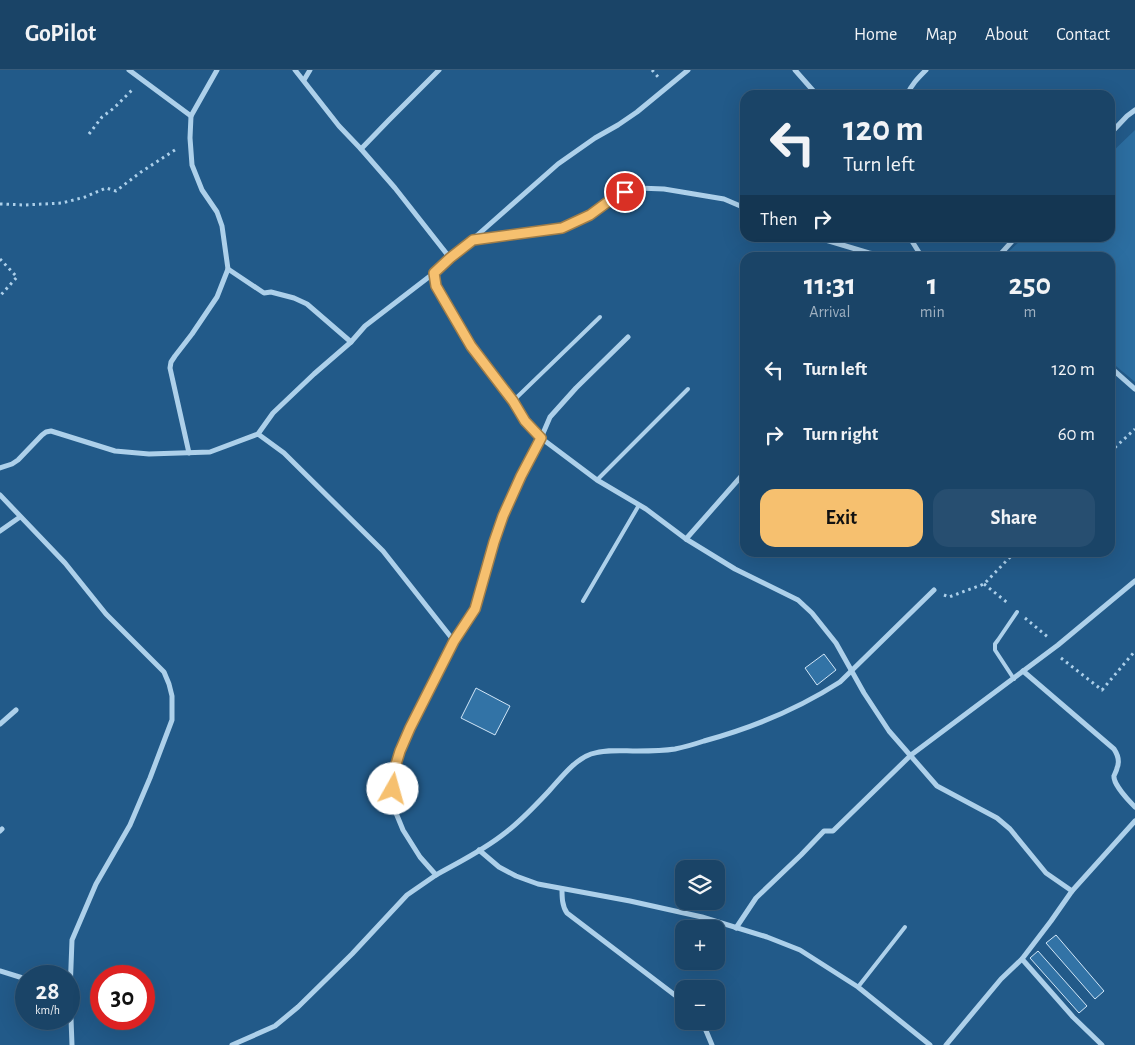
<!DOCTYPE html>
<html lang="en">
<head>
<meta charset="utf-8">
<style>
	body { margin:0; font-family:"Alegreya Sans",sans-serif; background:#274e70; color:#f1f3f6; height:100vh; display:flex; flex-direction:column; font-size:19px; white-space:nowrap }
	* { box-sizing:border-box; margin:0 }
	p { font-size:16px; color:#9fb0c0 }
	.icon { flex:none; width:28px; height:28px; fill:none; stroke:currentColor; stroke-width:2; stroke-linecap:round; stroke-linejoin:round }
	.map { position:relative; flex:1; overflow:hidden }
	.side { position:absolute; left:740px; top:182px; width:375px; height:305px; display:flex; flex-direction:column; background:#1a4467; border-radius:15px; box-shadow:0 5px 20px #0002,0 0 0 1px #385c7b }
	.side>* { flex:none }
	.guide { position:absolute; left:740px; top:20px; width:375px; height:152px; border-radius:15px; box-shadow:0 5px 20px #0002,0 0 0 1px #385c7b; background:#1a4467; color:#f1f3f6; overflow:hidden }
	.tools { position:absolute; left:675px; top:790px; display:grid; gap:10px }
	.tools a { display:grid; place-items:center; width:50px; height:50px; border-radius:10px; background:#1a4467; box-shadow:0 5px 20px #0002,0 0 0 1px #385c7b; font-size:25px }
	.speed { position:absolute; left:15px; top:895px; display:flex; gap:10px; font-size:25px; font-weight:700; text-align:center }
	.speed>* { display:grid; place-content:center; width:65px; height:65px; border-radius:50%; background:#1a4467; box-shadow:0 5px 20px #0002,0 0 0 1px #385c7b; line-height:1 }
	.speed small { font-size:12px; font-weight:400 }
	.speed .limit { border:8px solid #d22; background:#fff; color:#111 }
	.pin { position:absolute; display:grid; place-items:center; width:42px; height:42px; color:#fff; margin:-21px; border:2px solid #fff; border-radius:50%; box-shadow:0 1px 5px #0007 }
	.me { position:absolute; width:55px; margin:-28px; rotate:7deg; stroke-linejoin:round; filter:drop-shadow(0 0 4px #0008) }
	.turn { display:flex; align-items:center; gap:18px; height:105px; padding:0 20px; font-size:22px }
	.turn .icon { width:65px; height:65px; stroke-width:2.5 }
	.turn b { display:block; font-size:35px; line-height:42px }
	.then { display:flex; align-items:center; height:48px; padding:0 20px; background:#0003; gap:10px; font-size:19px }
	.eta { display:flex; justify-content:space-evenly; align-items:center; height:85px; text-align:center }
	.eta b { font-size:30px; font-weight:600; line-height:35px }
	.cta { display:flex; gap:10px; margin-top:auto; padding:10px 20px }
	.cta a { flex:1; height:58px; border-radius:15px; background:#f6c06f; color:#111; font-size:20px; font-weight:600; line-height:58px; text-align:center }
	.cta a+a { background:#274e70; color:#f1f3f6 }
	ul { padding:0; list-style:none }
	li { display:flex; align-items:center; gap:15px; height:65px; padding:0 20px }
	li div { flex:1 }
	li b { display:block; font-size:19px }
	li em { font-style:normal }
	header { display:flex; align-items:center; gap:30px; box-sizing:border-box; height:70px; padding:0 25px; background:#1a4467; border-bottom:1px solid #385c7b }
	header strong { font-size:24px }
	nav { display:flex; gap:28px; margin-inline-start:auto; font-size:18px }
	.map>svg:first-child { display:block }
</style>
</head>
<body>
<header>
<strong>GoPilot</strong>
<nav><a>Home</a><a>Map</a><a>About</a><a>Contact</a></nav>
</header>
<div class="map">
<svg width="1135" height="975" viewBox="0 0 1135 975">
	<rect width="100%" height="100%" fill="#225a89"/>
	<polygon fill="#2c6ea1" points="1135,60 1135,312 1110,291 1110,188 1003,187 1023,168 1110,168 1110,84"/>
	<g fill="#3273a6" stroke="#d2e7f8">
		<polygon points="824,584 836,600 817,615 805,598"/>
		<polygon points="476,618 510,636 495,665 461,648"/>
		<polygon points="1056,865 1104,921 1095,929 1046,873"/>
		<polygon points="1038,881 1087,936 1079,943 1030,888"/>
	</g>
	<g fill="none" stroke-linecap="round" stroke-linejoin="round">
		<g stroke="#add0ea" stroke-width="3" stroke-dasharray="2.5 4" stroke-linecap="butt">
			<polyline points="652,0 659,8"/>
			<polyline points="89,64 102,47 114,38 133,19"/>
			<polyline points="0,134 25,135 62,133 85,127 106,118 116,121 141,102 178,78"/>
			<polyline points="0,189 17,207 0,226"/>
			<polyline points="1110,382 1135,359"/>
			<polyline points="984,514 1009,534"/>
			<polyline points="944,525 949,527 984,514 1015,482"/>
			<polyline points="1025,548 1049,568"/>
			<polyline points="1061,588 1102,620 1135,581"/>
		</g>
		<g stroke="#add0ea" stroke-width="4">
			<polyline points="513,331 600,247"/>
			<polyline points="597,410 688,319"/>
			<polyline points="583,531 639,435"/>
			<polyline points="1014,609 995,580 995,574 998,570 1017,542"/>
			<polyline points="858,917 905,857"/>
		</g>
		<g stroke="#add0ea" stroke-width="5">
			<polyline points="129,0 191,46"/>
			<polyline points="217,0 191,46 190,68 192,95 202,120 217,142 222,156 228,199 264,223 271,222 294,228 307,234 351,272"/>
			<polyline points="295,0 339,56 361,79 395,118 450,188"/>
			<polyline points="795,0 817,25"/>
			<polyline points="304,10 310,0"/>
			<path d="M 907,25 C 911,15 918,8 926,0"/>
			<polyline points="1110,64 1127,46 1135,40"/>
			<polyline points="361,79 389,50 439,0"/>
			<polyline points="819,168 869,183 894,188"/>
			<polyline points="910,168 920,184 925,188"/>
			<polyline points="473,169 558,94 595,68 618,55 637,42 688,0"/>
			<polyline points="901,188 920,184"/>
			<polyline points="997,188 1015,168"/>
			<polyline points="434,203 436,216 471,276 513,331 525,351 541,368 597,410 646,439 686,469 735,499 798,530 812,543 836,573 864,623 889,661 937,716 997,748 1010,759 1046,803 1072,821"/>
			<path d="M 628,267 L 576,318 L 550,347 L 541,368 L 521,406 L 503,447 L 494,472 L 475,539 L 454,571 L 410,658 L 400,681 L 394,701 L 393,719 L 396,743 L 403,760 L 420,787 L 436,805 C 459,792 484,780 505,763 C 521,751 535,736 549,721 C 561,708 574,690 591,684 C 606,679 622,681 637,681 C 649,681 662,681 675,679 C 685,677 695,674 704,671 C 752,658 798,639 840,612 L 934,520"/>
			<polyline points="1110,297 1135,319"/>
			<polyline points="258,364 273,343 314,304 351,272 365,256 434,203 450,188 473,170 562,158 590,145 609,131 625,122 638,118 664,119 724,129 745,138"/>
			<polyline points="189,383 170,298 171,292 175,286 192,264 217,227 228,199"/>
			<polyline points="0,398 12,394 18,390 42,365 46,362 51,361 115,381 149,384 210,382 258,364 284,383 383,481 454,571"/>
			<polyline points="0,425 65,493 106,544 164,602 169,614 172,626 172,650 150,708 130,755 96,814 72,870 70,922 72,975"/>
			<polyline points="0,461 20,447"/>
			<polyline points="686,469 745,402"/>
			<path d="M 1023,601 L 1114,679 C 1118,685 1120,691 1117,698 C 1117,700 1114,705 1114,706 C 1113,714 1129,731 1135,737"/>
			<polyline points="0,654 16,640"/>
			<polyline points="0,761 2,759"/>
			<polyline points="479,780 499,797 516,806 538,814 630,831 702,847 767,867 800,880 858,917 930,975"/>
			<path d="M 562,819 C 562,827 562,836 567,843 L 684,932"/>
			<polyline points="736,858 756,828 801,785 824,761 833,761 911,685 1058,575 1135,511"/>
			<polyline points="0,901 26,909"/>
			<polyline points="702,951 712,975"/>
			<polyline points="232,975 275,956 298,937 352,884 407,825 436,805"/>
			<polyline points="946,975 1001,909 1022,889"/>
			<polyline points="1102,975 1073,947 1022,889 1051,851 1072,821 1135,751"/>
		</g>
	</g>
	<g fill="none" stroke-linecap="round" stroke-linejoin="round">
		<defs>
			<polyline id="route" points="393,719 394,701 400,681 410,658 454,571 475,539 494,472 503,446 521,406 541,368 525,351 513,331 471,276 436,216 434,203 450,188 473,170 562,158 590,145 609,131 625,122"/>
		</defs>
		<use href="#route" stroke="#a07d48" stroke-width="12"/>
		<use href="#route" stroke="#f6c06f" stroke-width="9"/>
	</g>
</svg>
<div class="tools">
<a><svg class="icon" aria-label="layers" viewBox="0 0 24 24"><path d="M12 4l9 5-9 5-9-5zM3 14l9 5 9-5"/></svg></a>
<a>+</a>
<a>−</a>
</div>
<div class="speed"><div>28<small>km/h</small></div><div class="limit">30</div></div>
<div class="pin" style="left:625px;top:122px;background:#d93025"><svg class="icon" aria-label="arrive" viewBox="0 0 24 24"><path d="M6 21V4h12l-3 4 3 4H6"/></svg></div>
<svg class="me" style="left:393px;top:719px" viewBox="-20 -20 40 40"><circle r="19" fill="#fff"/><path d="M0-13L10 11 0 6-10 11z" fill="#f6c06f"/></svg>
<div class="guide">
<div class="turn"><svg class="icon" aria-label="left" viewBox="0 0 24 24"><path d="M17 20v-9H6M10 6l-5 5 5 5"/></svg><div><b>120 m</b>Turn left</div></div>
<div class="then">Then<svg class="icon" aria-label="right" viewBox="0 0 24 24"><path d="M7 20v-9h11M14 6l5 5-5 5"/></svg></div>
</div>
<section class="side">
<div class="eta">
<div><b>11:31</b><p>Arrival</p></div>
<div><b>1</b><p>min</p></div>
<div><b>250</b><p>m</p></div>
</div>
<ul>
<li><svg class="icon" aria-label="left" viewBox="0 0 24 24"><path d="M17 20v-9H6M10 6l-5 5 5 5"/></svg><div><b>Turn left</b></div><em>120 m</em></li>
<li><svg class="icon" aria-label="right" viewBox="0 0 24 24"><path d="M7 20v-9h11M14 6l5 5-5 5"/></svg><div><b>Turn right</b></div><em>60 m</em></li>
</ul>
<div class="cta"><a>Exit</a><a>Share</a></div>
</section>
</div>
</body>
</html>
